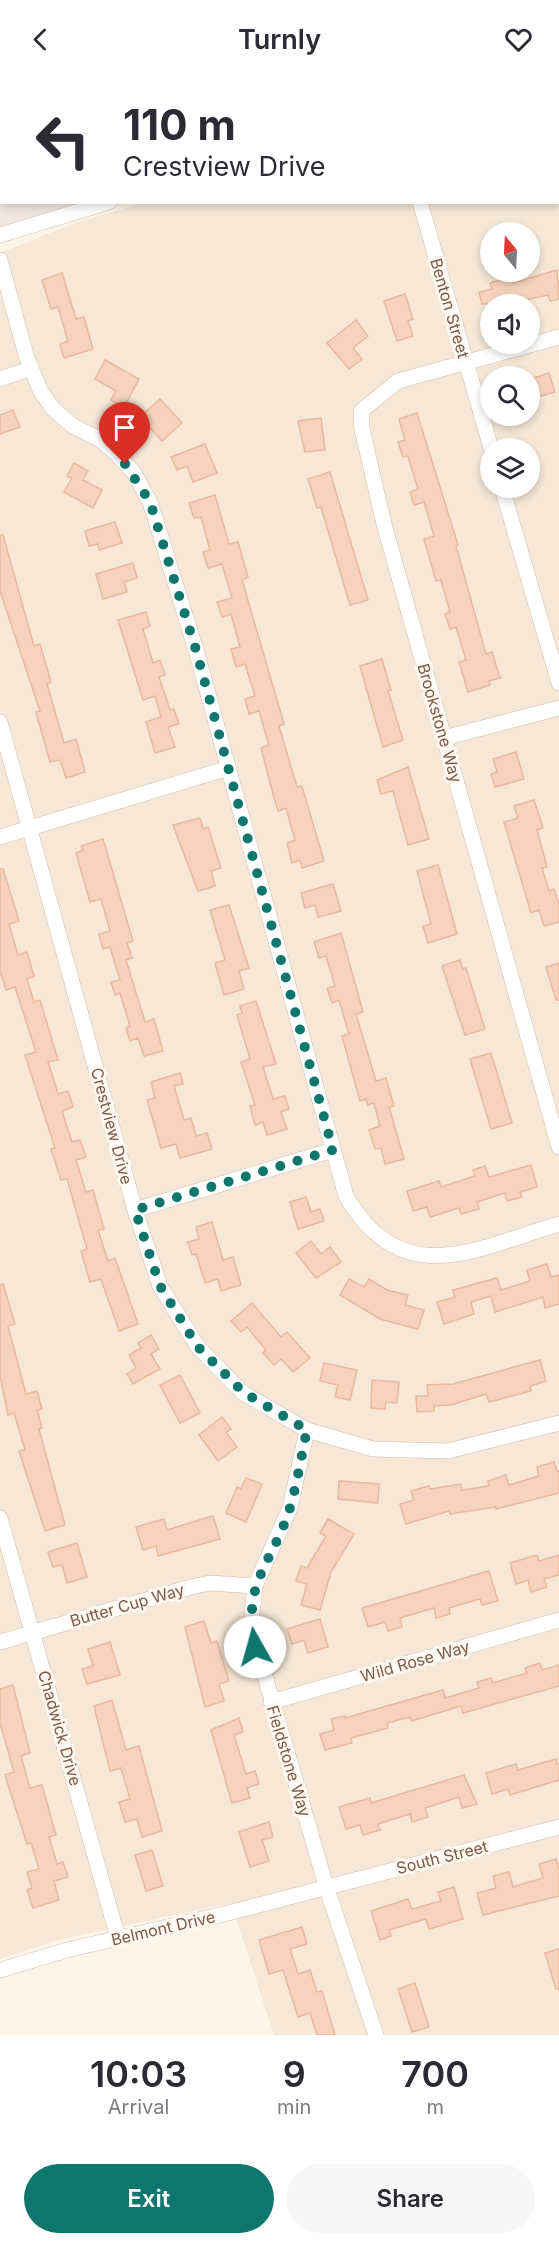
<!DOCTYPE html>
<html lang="en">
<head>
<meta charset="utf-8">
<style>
	body { margin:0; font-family:Inter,sans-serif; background:#f7f7f7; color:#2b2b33; height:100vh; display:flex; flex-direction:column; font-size:22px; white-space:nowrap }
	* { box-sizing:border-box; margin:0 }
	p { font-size:20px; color:#7c7c81 }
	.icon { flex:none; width:33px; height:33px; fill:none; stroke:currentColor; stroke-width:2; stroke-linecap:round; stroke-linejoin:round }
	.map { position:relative; height:1957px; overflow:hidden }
	.panel { display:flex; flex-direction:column; background:#fff; flex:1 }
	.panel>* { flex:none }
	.top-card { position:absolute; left:0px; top:0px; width:560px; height:126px; box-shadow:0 3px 9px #0003; background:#fff; color:#2b2b33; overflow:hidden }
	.needle { width:39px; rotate:342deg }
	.tools { position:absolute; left:480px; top:144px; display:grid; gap:12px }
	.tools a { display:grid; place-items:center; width:60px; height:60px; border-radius:50%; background:#fff; box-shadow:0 3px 9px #0003; font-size:30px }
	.pin { position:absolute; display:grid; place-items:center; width:51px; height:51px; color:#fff; margin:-62px -26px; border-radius:50% 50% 50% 0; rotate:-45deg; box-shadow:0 0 6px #0007 }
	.pin .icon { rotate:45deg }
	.me { position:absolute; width:66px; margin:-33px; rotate:353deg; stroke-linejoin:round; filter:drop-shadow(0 0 4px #0008) }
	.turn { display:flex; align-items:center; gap:21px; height:126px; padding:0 24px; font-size:27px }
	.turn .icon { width:78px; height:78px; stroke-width:2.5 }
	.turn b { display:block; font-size:42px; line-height:51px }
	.eta { display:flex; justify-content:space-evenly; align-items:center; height:102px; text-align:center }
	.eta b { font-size:36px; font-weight:600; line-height:42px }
	.button { display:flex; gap:12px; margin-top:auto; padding:12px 24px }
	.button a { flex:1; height:69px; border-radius:36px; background:#0f766e; color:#fff; font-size:24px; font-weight:600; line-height:69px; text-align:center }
	.button a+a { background:#f7f7f7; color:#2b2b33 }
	header { display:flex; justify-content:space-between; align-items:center; height:78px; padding:0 24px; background:#fff; font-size:27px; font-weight:600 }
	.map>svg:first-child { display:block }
</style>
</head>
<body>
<header><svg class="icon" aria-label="back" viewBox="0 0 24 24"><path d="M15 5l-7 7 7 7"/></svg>Turnly<svg class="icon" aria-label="heart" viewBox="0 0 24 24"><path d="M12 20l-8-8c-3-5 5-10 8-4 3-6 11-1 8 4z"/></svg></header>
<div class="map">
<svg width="559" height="1957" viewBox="0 0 559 1957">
	<rect width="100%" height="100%" fill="#fef5e9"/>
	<path fill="#f6e7d6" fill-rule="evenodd" d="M 559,57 L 559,1957 L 274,1957 L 231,1825 L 58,1862 L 0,1881 L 0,175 L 72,146 L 142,125 L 558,124 ZM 490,154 L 530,154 L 530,194 L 490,194 ZM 490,226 L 530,226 L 530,266 L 490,266 ZM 490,298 L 530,298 L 530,338 L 490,338 ZM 490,370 L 530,370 L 530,410 L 490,410 Z"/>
	<polygon fill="#efe8e2" points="0,0 541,0 2,2 2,124 82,125 0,150"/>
	<g fill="#f6d3be" stroke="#eab99d" stroke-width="1.5">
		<polygon points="557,192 559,221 550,223 548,217 505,226 482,226 479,214 492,211 490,205 512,199 513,205"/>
		<polygon points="62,195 76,241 84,239 93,271 64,280 60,266 68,263 58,229 51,231 42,202"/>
		<polygon points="405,216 413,241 408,243 413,258 397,263 384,223"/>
		<polygon points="356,242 368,258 353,270 362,281 349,291 327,265"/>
		<polygon points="105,282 139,301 124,329 111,322 116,313 95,301"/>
		<polygon points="549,295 555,314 530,321 530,301"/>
		<polygon points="160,321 182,345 162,363 140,339"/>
		<polygon points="13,332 20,349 0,356 0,337"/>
		<polygon points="417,335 458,467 456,468 486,576 492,574 500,600 489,603 490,607 468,614 459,584 466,582 456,549 450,551 445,536 450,534 441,502 436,503 424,461 434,458 424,424 414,427 410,414 418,411 408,378 403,379 398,364 405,362 399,341"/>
		<polygon points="321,340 325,372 305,374 298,343"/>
		<polygon points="205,366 217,395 193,404 187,388 177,392 171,379"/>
		<polygon points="74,385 88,393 83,402 102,412 93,430 64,414 72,400 67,398"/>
		<polygon points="330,394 368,522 350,527 321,429 317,430 308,401"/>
		<polygon points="215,417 229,466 238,464 248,499 242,502 284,646 279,648 297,709 302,708 324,783 302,790 300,782 292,785 287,765 295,762 286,730 278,733 273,716 261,670 269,667 259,633 249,636 245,621 255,618 245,586 236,589 231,571 240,569 231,536 222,539 217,524 232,520 222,486 208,490 203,474 210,472 201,439 194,440 189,425"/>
		<polygon points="115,444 122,465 99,472 98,466 89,468 85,453"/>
		<polygon points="0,457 3,457 34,568 40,566 51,604 47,606 64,665 76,661 85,694 66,700 60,682 50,684 36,634 40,633 0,513"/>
		<polygon points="133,485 137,500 124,504 127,514 103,521 96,496"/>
		<polygon points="146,534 150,548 143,551 153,585 160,582 165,597 159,599 170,632 174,631 179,646 168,649 175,669 155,675 146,644 161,639 155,618 143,622 118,542"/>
		<polygon points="382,581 391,612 388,613 403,662 383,669 360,588"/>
		<polygon points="516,674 524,701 495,709 491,696 497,694 493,681"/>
		<polygon points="408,689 429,761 408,767 393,713 381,716 377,702"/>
		<polygon points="534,722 543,750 537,752 547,789 542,790 549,813 554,811 559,827 559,844 544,848 539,832 531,835 504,744 518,740 514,728"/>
		<polygon points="200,740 203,751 208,749 221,790 211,793 215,808 198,813 173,747"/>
		<polygon points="103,761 133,863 127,865 132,880 126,882 145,944 154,941 163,973 144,978 138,960 130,963 126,950 130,948 120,915 115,917 111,904 120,902 110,869 103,871 99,856 110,853 101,821 90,824 76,775 83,772 81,768"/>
		<polygon points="438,787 457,856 428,865 423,848 431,846 417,793"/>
		<polygon points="0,791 3,791 19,843 9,846 18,877 27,874 34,898 27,901 34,924 40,922 58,982 48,984 58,1016 68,1013 73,1029 62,1033 72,1064 80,1062 86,1079 76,1082 86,1114 93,1112 104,1151 98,1152 108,1183 115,1180 138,1246 119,1253 101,1201 90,1204 81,1173 87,1171 67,1101 61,1102 51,1071 55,1070 25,977 36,974 15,909 6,912 0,893"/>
		<polygon points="333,806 341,833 318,839 315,827 305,830 301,815"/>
		<polygon points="229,827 249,890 239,893 244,911 224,917 215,885 225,882 210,832"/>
		<polygon points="341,855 363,934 356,936 376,1003 386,1000 394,1028 389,1029 404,1081 385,1086 381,1070 375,1071 369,1052 380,1048 374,1025 368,1027 366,1021 360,1023 342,958 349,956 339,922 332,925 327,910 335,908 326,878 319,880 314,864"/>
		<polygon points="460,882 463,891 466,890 485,951 465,957 442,888"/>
		<polygon points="559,885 559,922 556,922 546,889"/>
		<polygon points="256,923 276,986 263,989 273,1021 285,1018 289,1031 281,1034 287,1051 267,1057 263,1044 255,1047 250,1028 255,1027 241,984 250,981 237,937 242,935 240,928"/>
		<polygon points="491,975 512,1045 491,1051 470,981"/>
		<polygon points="180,995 183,1006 174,1008 184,1042 191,1040 196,1058 207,1055 212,1071 180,1080 176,1066 161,1070 147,1022 155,1020 151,1004"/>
		<polygon points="531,1087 537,1109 520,1114 522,1119 507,1123 505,1115 477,1124 479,1131 461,1136 459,1130 430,1139 427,1129 413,1133 407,1113 439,1103 441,1109 475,1098 473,1092 485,1088 489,1099"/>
		<polygon points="306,1119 311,1134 320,1131 324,1143 298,1151 290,1124"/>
		<polygon points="212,1144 223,1182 233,1179 241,1207 221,1213 218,1201 205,1205 196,1176 192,1177 188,1164 199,1161 196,1149"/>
		<polygon points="311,1163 321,1176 330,1169 341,1184 316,1200 296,1175"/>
		<polygon points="547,1186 551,1199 559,1197 559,1226 545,1230 543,1219 495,1234 491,1218 471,1224 474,1236 444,1246 437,1224 455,1219 453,1212 497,1200 501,1212 530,1203 527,1192"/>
		<polygon points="349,1201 364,1209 369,1201 387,1212 408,1217 405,1227 424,1232 418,1251 380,1241 340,1217"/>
		<polygon points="3,1206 15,1246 8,1248 26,1316 37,1313 42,1331 37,1332 42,1350 39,1351 65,1447 45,1453 19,1373 25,1372 14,1335 8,1337 0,1298 0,1207"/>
		<polygon points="252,1225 281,1259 287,1254 310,1280 293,1294 281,1281 274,1287 263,1275 266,1272 247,1249 241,1254 231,1243"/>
		<polygon points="151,1257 159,1271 151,1276 160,1291 133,1306 127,1296 136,1290 129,1277 141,1270 138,1265"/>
		<polygon points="540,1282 546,1303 530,1308 531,1313 489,1324 486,1316 451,1327 434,1328 434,1333 417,1334 416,1318 428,1318 427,1307 453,1306"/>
		<polygon points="324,1285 357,1292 350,1322 335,1319 338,1307 320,1303"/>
		<polygon points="180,1297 200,1335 180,1345 160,1307"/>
		<polygon points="372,1302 399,1304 397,1325 386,1324 385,1331 371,1330"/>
		<polygon points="222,1339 231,1351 226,1354 237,1369 218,1383 199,1357"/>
		<polygon points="554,1384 557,1393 559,1393 559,1415 496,1431 496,1429 450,1436 449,1433 406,1446 400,1426 414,1422 411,1413 429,1408 430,1411 461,1406 462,1412 489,1408 488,1403 506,1397 509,1407 539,1398 537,1389"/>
		<polygon points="246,1400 262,1406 246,1444 226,1435 237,1409 241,1411"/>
		<polygon points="339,1403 379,1406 378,1425 338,1421"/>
		<polygon points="213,1438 220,1461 158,1478 156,1468 143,1472 136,1449 164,1441 167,1452"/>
		<polygon points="328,1441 354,1456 331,1494 320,1532 301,1527 307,1506 296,1503 301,1488 307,1490 326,1458 320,1455"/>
		<polygon points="77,1465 87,1499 67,1505 62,1487 53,1489 48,1474"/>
		<polygon points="537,1477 539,1483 559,1477 559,1497 544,1501 547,1509 531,1514 528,1502 516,1506 510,1485"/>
		<polygon points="489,1493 498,1523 482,1527 480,1521 449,1530 450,1536 436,1540 434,1530 400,1540 402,1549 388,1553 385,1544 368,1549 362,1530"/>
		<polygon points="320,1541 328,1569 308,1575 304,1562 292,1566 287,1551"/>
		<polygon points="204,1543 211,1565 217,1563 229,1603 219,1606 224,1623 205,1629 185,1549"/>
		<polygon points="110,1564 120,1597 87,1606 82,1591 93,1588 88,1571"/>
		<polygon points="540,1585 542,1592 559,1587 559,1608 463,1635 461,1628 411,1643 410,1639 387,1645 388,1650 351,1660 352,1665 325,1672 320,1656 334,1652 331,1641 345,1638 345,1640 443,1612 445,1620 479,1610 477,1604 491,1600 493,1605 527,1595 525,1590"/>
		<polygon points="13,1607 30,1675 21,1678 30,1710 42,1707 56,1757 49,1759 57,1786 63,1784 68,1799 54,1803 59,1822 33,1830 27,1812 32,1810 27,1794 39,1791 31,1765 27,1766 5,1697 14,1694 0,1645 0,1611"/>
		<polygon points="112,1622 126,1672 139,1668 162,1753 142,1759 137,1741 125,1744 119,1724 130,1721 121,1690 110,1693 94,1628"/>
		<polygon points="239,1640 243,1654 234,1657 246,1696 255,1693 259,1706 247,1710 250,1720 232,1725 211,1652"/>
		<polygon points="556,1681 557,1686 559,1685 559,1702 510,1717 508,1711 492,1716 486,1695 516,1686 518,1692"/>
		<polygon points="464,1697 477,1726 462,1730 459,1719 425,1730 428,1739 412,1744 410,1736 378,1746 380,1752 363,1757 360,1747 346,1751 339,1729 370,1720 371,1725"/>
		<polygon points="269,1744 273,1759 262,1762 269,1783 250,1789 239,1754"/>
		<polygon points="152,1772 163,1808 146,1813 135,1777"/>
		<polygon points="556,1781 559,1792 559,1818 483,1837 477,1815 496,1810 493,1798 509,1794 513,1809 543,1800 539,1786"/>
		<polygon points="454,1809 463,1841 429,1851 426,1841 389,1852 391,1858 380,1862 371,1833 408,1821 412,1831 441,1823 438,1814"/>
		<polygon points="302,1849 307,1866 290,1871 298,1896 310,1892 317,1914 322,1913 335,1957 317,1957 310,1935 298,1939 283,1892 269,1896 259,1862"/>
		<polygon points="559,1871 559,1911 556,1911 545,1875"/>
		<polygon points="415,1905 429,1949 412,1954 398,1911"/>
	</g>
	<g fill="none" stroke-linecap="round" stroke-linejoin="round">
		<defs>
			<g id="minor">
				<polyline points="370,0 371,2"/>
				<polyline points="558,7 559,7"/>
				<polyline points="558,50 559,50"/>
				<polyline points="420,124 491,370"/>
				<polyline points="0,157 109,124"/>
				<path d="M 0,182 L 26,277 L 40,312 L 53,331 L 73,348 L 99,361 L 117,376 L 134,395 L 150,424 L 196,572 L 346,1118 C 402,1214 475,1171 559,1146"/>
				<polyline points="559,259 398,303 361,333 362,351 384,446 559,1069"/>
				<polyline points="0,301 30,291"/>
				<polyline points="502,410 559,605"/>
				<polyline points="0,644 135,1132 160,1208 198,1269 243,1315 307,1352 373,1371 448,1373 559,1345"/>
				<polyline points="444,660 559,630"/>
				<polyline points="0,759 228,690"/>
				<polyline points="135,1132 333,1072"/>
				<polyline points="307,1352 290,1430 255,1508 252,1536 253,1557 326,1808 376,1957"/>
				<polyline points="0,1440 118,1860"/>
				<polyline points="0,1564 191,1509 210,1505 255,1508"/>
				<polyline points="271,1624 559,1542"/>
				<polyline points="0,1892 67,1872 228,1835 559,1749"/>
			</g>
		</defs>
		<use href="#minor" stroke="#d2bcac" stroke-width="16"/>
		<use href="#minor" stroke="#fff" stroke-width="15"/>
	</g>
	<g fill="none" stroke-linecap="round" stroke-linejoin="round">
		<path stroke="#0f766e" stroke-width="10" stroke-dasharray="0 18" d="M 125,386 L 150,424 L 196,572 L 333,1072 L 135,1132 L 160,1208 L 198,1269 L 243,1314 L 307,1352 C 301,1379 297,1407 289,1433 C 271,1488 242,1504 255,1569"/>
	</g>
	<g text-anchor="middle" stroke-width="6" stroke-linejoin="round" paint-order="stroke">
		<g font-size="16" fill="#7b5a49" stroke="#fff9f1">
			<text transform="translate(450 230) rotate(74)" y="6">Benton Street</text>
			<text transform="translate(440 645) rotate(74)" y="6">Brookstone Way</text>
			<text transform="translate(112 1048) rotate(75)" y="6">Crestview Drive</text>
			<text transform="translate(127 1527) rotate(-16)" y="6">Butter Cup Way</text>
			<text transform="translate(415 1583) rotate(-16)" y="6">Wild Rose Way</text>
			<text transform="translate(60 1650) rotate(74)" y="6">Chadwick Drive</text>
			<text transform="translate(289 1683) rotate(73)" y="6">Fieldstone Way</text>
			<text transform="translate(442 1779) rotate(-14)" y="6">South Street</text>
			<text transform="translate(163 1850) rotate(-13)" y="6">Belmont Drive</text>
		</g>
	</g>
</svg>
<div class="tools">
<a><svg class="needle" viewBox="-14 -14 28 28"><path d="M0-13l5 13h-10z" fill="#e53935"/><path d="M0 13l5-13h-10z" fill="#7c7c81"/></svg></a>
<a><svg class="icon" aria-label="sound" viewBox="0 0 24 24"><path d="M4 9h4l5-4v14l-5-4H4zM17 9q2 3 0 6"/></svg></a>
<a><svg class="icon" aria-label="search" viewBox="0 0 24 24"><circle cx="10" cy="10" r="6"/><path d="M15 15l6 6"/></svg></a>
<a><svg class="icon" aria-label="layers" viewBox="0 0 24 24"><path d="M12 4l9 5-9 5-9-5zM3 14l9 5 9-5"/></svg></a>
</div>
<div class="pin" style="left:125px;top:386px;background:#d93025"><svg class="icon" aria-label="arrive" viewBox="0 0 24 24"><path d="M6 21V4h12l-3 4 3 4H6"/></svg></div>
<svg class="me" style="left:255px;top:1569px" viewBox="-20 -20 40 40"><circle r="19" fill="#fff"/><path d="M0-13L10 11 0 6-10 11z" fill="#0f766e"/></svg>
<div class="top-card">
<div class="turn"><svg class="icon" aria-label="left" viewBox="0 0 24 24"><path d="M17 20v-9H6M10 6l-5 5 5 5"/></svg><div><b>110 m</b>Crestview Drive</div></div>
</div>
</div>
<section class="panel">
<div class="eta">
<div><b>10:03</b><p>Arrival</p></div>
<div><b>9</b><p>min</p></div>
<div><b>700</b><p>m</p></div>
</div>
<div class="button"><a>Exit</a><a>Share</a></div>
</section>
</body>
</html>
